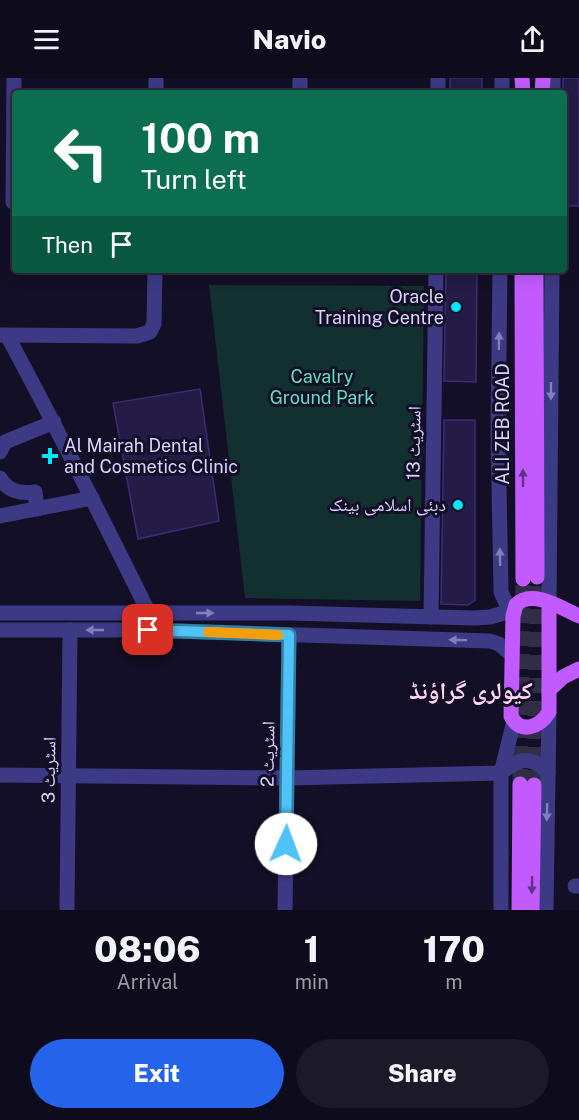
<!DOCTYPE html>
<html lang="en">
<head>
<meta charset="utf-8">
<style>
	body { margin:0; font-family:"Public Sans","Noto Naskh Arabic",sans-serif; background:#1c1929; color:#f1f3f6; height:100vh; display:flex; flex-direction:column; font-size:22px; white-space:nowrap }
	* { box-sizing:border-box; margin:0 }
	p { font-size:20px; color:#9b9ba3 }
	.icon { flex:none; width:33px; height:33px; fill:none; stroke:currentColor; stroke-width:2; stroke-linecap:round; stroke-linejoin:round }
	.map { position:relative; height:832px; overflow:hidden }
	.drawer { display:flex; flex-direction:column; background:#0e0b1c; flex:1 }
	.drawer>* { flex:none }
	.banner { position:absolute; left:12px; top:12px; width:555px; height:183px; border-radius:6px; box-shadow:0 3px 15px #0003,0 0 0 2px #2e2b3b; background:#0b6e4f; color:#fff; overflow:hidden }
	.pin { position:absolute; display:grid; place-items:center; width:51px; height:51px; color:#fff; margin:-26px; border-radius:12px; box-shadow:0 3px 9px #0006 }
	.me { position:absolute; width:66px; margin:-33px; rotate:2deg; stroke-linejoin:round; filter:drop-shadow(0 0 4px #0008) }
	.turn { display:flex; align-items:center; gap:21px; height:126px; padding:0 30px; font-size:27px }
	.turn .icon { width:78px; height:78px; stroke-width:2.5 }
	.turn b { display:block; font-size:42px; line-height:51px }
	.then { display:flex; align-items:center; height:57px; padding:0 30px; background:#0003; gap:12px; font-size:22px }
	.eta { display:flex; justify-content:space-evenly; align-items:center; height:102px; text-align:center }
	.eta b { font-size:36px; font-weight:800; line-height:42px }
	.primary-button { display:flex; gap:12px; margin-top:auto; padding:12px 30px }
	.primary-button a { flex:1; height:69px; border-radius:36px; background:#2563eb; color:#fff; font-size:24px; font-weight:800; line-height:69px; text-align:center }
	.primary-button a+a { background:#1c1929; color:#f1f3f6 }
	header { display:flex; justify-content:space-between; align-items:center; height:78px; padding:0 30px; background:#0e0b1c; font-size:27px; font-weight:800 }
	.map>svg:first-child { display:block }
</style>
</head>
<body>
<header><svg class="icon" aria-label="menu" viewBox="0 0 24 24"><path d="M4 6h16M4 12h16M4 18h16"/></svg>Navio<svg class="icon" aria-label="share" viewBox="0 0 24 24"><path d="M12 15V3M7 8l5-5 5 5M5 13v7h14v-7"/></svg></header>
<div class="map">
<svg width="579" height="832" viewBox="0 0 579 832">
	<rect width="100%" height="100%" fill="#130f26"/>
	<polygon fill="#12302f" points="209,207 424,208 420,523 245,520"/>
	<g fill="#241b47" stroke="#3b2d73" stroke-width="1.5">
		<rect x="450" y="0" width="32" height="15"/>
		<polygon points="563,0 579,0 579,128 564,128"/>
		<polygon points="446,192 477,192 476,304 444,303"/>
		<polygon points="200,311 219,443 138,461 113,325"/>
		<polygon points="444,342 475,342 475,522 468,527 441,526"/>
	</g>
	<g fill="none" stroke-linecap="round" stroke-linejoin="round">
		<g stroke="#312d47" stroke-width="15" stroke-dasharray="15 8" stroke-linecap="butt">
			<polyline points="520,706 523,501"/>
			<polyline points="534,707 537,499"/>
		</g>
		<g stroke="#3d3a85" stroke-width="15">
			<polyline points="553,0 553,15"/>
			<polyline points="156,15 156,0"/>
			<polyline points="300,15 300,0"/>
			<polyline points="438,15 438,0"/>
			<polyline points="502,15 502,0"/>
			<polyline points="13,124 14,0"/>
			<polyline points="500,192 498,353 501,514 507,527 514,532"/>
			<polyline points="1,257 137,258 150,254 154,246 155,192"/>
			<path d="M 8,259 C 57,350 103,442 149,535 L 148,543"/>
			<polyline points="0,374 5,364 54,344"/>
			<path d="M 0,400 C 7,413 21,416 35,414 L 37,431"/>
			<polyline points="0,438 92,420"/>
			<polyline points="549,526 552,192"/>
			<polyline points="0,535 289,535 474,540 490,539 514,532"/>
			<polyline points="431,539 436,192"/>
			<polyline points="0,552 148,552 490,563 499,566 512,577"/>
			<path d="M 0,697 L 288,700 L 501,695 C 519,680 530,677 548,694"/>
			<polyline points="575,808 579,808"/>
			<polyline points="67,832 70,552"/>
			<polyline points="285,832 289,557"/>
			<polyline points="501,832 501,695 514,643"/>
			<polyline points="546,832 549,634"/>
		</g>
		<g stroke="#c25bff" stroke-width="15">
			<polyline points="522,0 523,15"/>
			<polyline points="542,15 543,0"/>
			<polyline points="522,192 523,501"/>
			<polyline points="536,192 537,499"/>
			<path d="M 549,526 L 549,634 C 540,649 520,657 511,638 L 513,538 L 516,527 C 532,510 563,531 579,538"/>
			<polyline points="549,612 563,599 579,591"/>
			<polyline points="519,832 520,706"/>
			<polyline points="532,832 534,707"/>
		</g>
	</g>
	<defs><path id="oneway-solid" d="M-6-.8H1V-3.2L6.5 0L1 3.2V.8H-6Z" transform="scale(1.5)"/></defs>
	<g fill="#837fbc">
		<use href="#oneway-solid" transform="translate(499 263) rotate(-89)"/>
		<use href="#oneway-solid" transform="translate(551 313) rotate(90)"/>
		<use href="#oneway-solid" transform="translate(500 479) rotate(-91)"/>
		<use href="#oneway-solid" transform="translate(205 535)"/>
		<use href="#oneway-solid" transform="translate(95 552) rotate(-180)"/>
		<use href="#oneway-solid" transform="translate(458 562) rotate(-179)"/>
		<use href="#oneway-solid" transform="translate(547 734) rotate(91)"/>
	</g>
	<g fill="#623188">
		<use href="#oneway-solid" transform="translate(523 400) rotate(-90)"/>
		<use href="#oneway-solid" transform="translate(532 807) rotate(91)"/>
	</g>
	<g fill="none" stroke-linecap="round" stroke-linejoin="round">
		<defs>
			<polyline id="route" points="148,552 289,557 286,766"/>
		</defs>
		<use href="#route" stroke="#337fa1" stroke-width="15"/>
		<use href="#route" stroke="#4fc3f7" stroke-width="10"/>
		<polyline stroke="#f59e0b" stroke-width="10" points="208,554 278,557"/>
	</g>
	<g fill="#00e5ff" stroke="#130f26" stroke-width="2">
		<circle cx="456" cy="229" r="6"/>
		<path d="M47 369h6v6h6v6h-6v6h-6v-6h-6v-6h6z"/>
		<circle cx="458" cy="427" r="6"/>
	</g>
	<g text-anchor="middle" stroke-width="6" stroke-linejoin="round" paint-order="stroke">
		<g font-size="18" fill="#d9d4ff" stroke="#130f26" text-anchor="end">
			<text x="444" y="225">Oracle<tspan x="444" dy="21">Training Centre</tspan></text>
			<text x="64" y="374" text-anchor="start">Al Mairah Dental<tspan x="64" dy="21">and Cosmetics Clinic</tspan></text>
			<text x="446" y="433">دبئی اسلامی بینک</text>
		</g>
		<g font-size="18" fill="#5fe0c0" stroke="#130f26">
			<text x="322" y="305">Cavalry<tspan x="322" dy="21">Ground Park</tspan></text>
		</g>
		<g font-size="18" fill="#d9d4ff" stroke="#130f26">
			<text transform="translate(503 346) rotate(-90)" y="6">ALI ZEB ROAD</text>
			<text transform="translate(414 365) rotate(-89)" y="6">اسٹریٹ 13</text>
			<text transform="translate(268 676) rotate(-89)" y="6">اسٹریٹ 2</text>
			<text transform="translate(49 692) rotate(-89)" y="6">اسٹریٹ 3</text>
		</g>
		<g font-size="24" font-weight="bold" fill="#ffd6f0" stroke="#130f26">
			<text x="471" y="621">کیولری گراؤنڈ</text>
		</g>
	</g>
</svg>
<div class="pin" style="left:148px;top:552px;background:#d93025"><svg class="icon" aria-label="arrive" viewBox="0 0 24 24"><path d="M6 21V4h12l-3 4 3 4H6"/></svg></div>
<svg class="me" style="left:286px;top:766px" viewBox="-20 -20 40 40"><circle r="19" fill="#fff"/><path d="M0-13L10 11 0 6-10 11z" fill="#4fc3f7"/></svg>
<div class="banner">
<div class="turn"><svg class="icon" aria-label="left" viewBox="0 0 24 24"><path d="M17 20v-9H6M10 6l-5 5 5 5"/></svg><div><b>100 m</b>Turn left</div></div>
<div class="then">Then<svg class="icon" aria-label="arrive" viewBox="0 0 24 24"><path d="M6 21V4h12l-3 4 3 4H6"/></svg></div>
</div>
</div>
<section class="drawer">
<div class="eta">
<div><b>08:06</b><p>Arrival</p></div>
<div><b>1</b><p>min</p></div>
<div><b>170</b><p>m</p></div>
</div>
<div class="primary-button"><a>Exit</a><a>Share</a></div>
</section>
</body>
</html>
